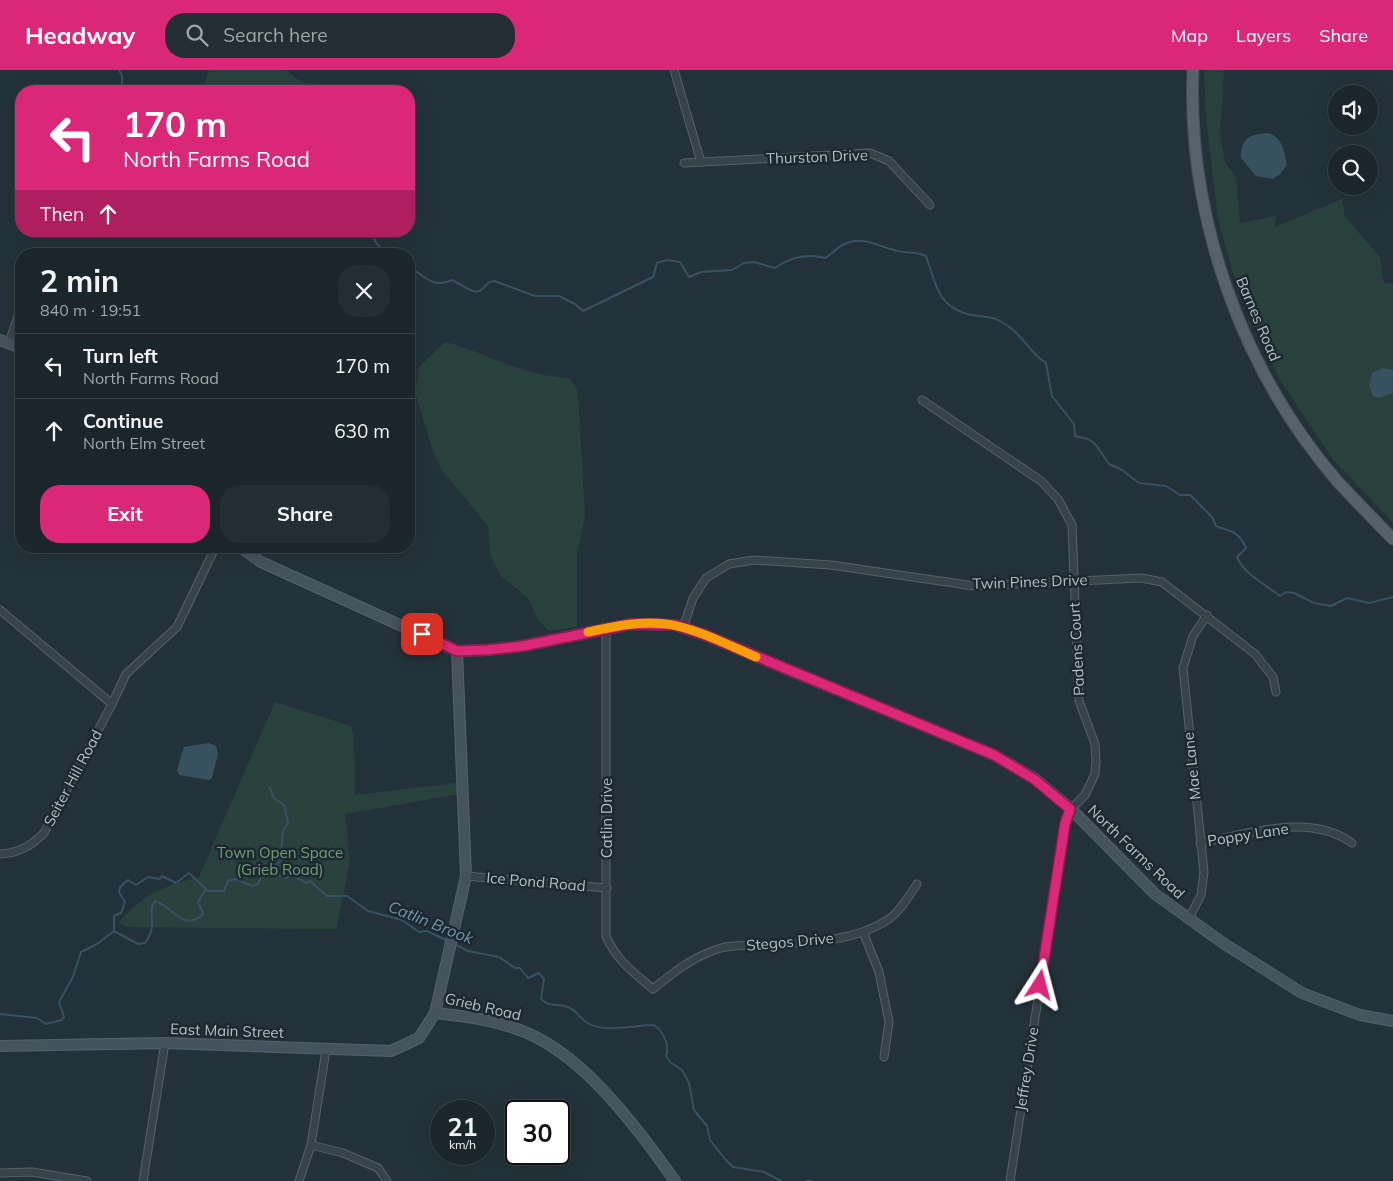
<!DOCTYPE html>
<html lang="en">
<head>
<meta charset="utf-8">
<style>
	body { margin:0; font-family:Mulish,sans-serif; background:#232e34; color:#f1f3f6; height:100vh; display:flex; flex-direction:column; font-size:19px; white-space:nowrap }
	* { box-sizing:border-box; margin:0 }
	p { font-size:16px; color:#9fa5a9 }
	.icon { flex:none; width:28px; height:28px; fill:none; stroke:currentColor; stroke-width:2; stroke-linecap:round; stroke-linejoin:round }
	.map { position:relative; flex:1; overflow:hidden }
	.sheet { position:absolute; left:15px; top:178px; width:400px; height:305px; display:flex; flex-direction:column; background:#1a262c; border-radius:20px; box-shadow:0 5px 20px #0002,0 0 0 1px #384348 }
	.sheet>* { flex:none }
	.top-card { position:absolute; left:15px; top:15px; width:400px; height:152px; border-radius:20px; box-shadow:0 5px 20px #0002,0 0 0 1px #384348; background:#db2777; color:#fff; overflow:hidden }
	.buttons { position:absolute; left:1328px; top:15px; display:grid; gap:10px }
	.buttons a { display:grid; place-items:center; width:50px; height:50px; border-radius:50%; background:#1a262c; box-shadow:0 5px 20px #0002,0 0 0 1px #384348; font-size:25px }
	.speed { position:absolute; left:430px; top:1030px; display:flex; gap:10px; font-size:25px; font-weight:700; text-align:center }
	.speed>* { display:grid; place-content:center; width:65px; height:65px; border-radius:50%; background:#1a262c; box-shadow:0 5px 20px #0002,0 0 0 1px #384348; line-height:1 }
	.speed small { font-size:12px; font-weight:400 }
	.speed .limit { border:2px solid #111; border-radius:8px; background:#fff; color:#111 }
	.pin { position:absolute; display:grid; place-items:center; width:42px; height:42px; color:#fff; margin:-21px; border-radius:10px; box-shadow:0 2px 8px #0006 }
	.me { position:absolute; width:55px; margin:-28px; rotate:9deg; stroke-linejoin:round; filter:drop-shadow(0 0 4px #0008) }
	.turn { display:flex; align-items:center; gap:18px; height:105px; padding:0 25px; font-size:22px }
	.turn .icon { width:65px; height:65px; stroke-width:2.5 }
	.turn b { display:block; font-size:35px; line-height:42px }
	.then { display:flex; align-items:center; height:48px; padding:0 25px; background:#0003; gap:10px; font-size:19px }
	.round { display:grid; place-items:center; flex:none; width:52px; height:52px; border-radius:20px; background:#232e34 }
	.summary { display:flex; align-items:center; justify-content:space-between; height:85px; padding:0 25px }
	h1 { font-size:30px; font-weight:700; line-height:38px }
	.action { display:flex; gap:10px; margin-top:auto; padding:10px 25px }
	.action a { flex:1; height:58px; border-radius:20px; background:#db2777; color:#fff; font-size:20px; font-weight:700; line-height:58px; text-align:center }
	.action a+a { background:#232e34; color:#f1f3f6 }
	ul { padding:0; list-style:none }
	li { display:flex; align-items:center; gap:15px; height:65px; padding:0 25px; border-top:1px solid #384348 }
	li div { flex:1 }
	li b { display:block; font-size:19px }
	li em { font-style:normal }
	header { display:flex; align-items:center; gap:30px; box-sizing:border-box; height:70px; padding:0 25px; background:#db2777; color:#fff }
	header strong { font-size:24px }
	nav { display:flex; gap:28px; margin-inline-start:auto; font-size:18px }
	.search { width:350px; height:45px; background:#232e34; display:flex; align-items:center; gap:12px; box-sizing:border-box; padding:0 18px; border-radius:20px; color:#9fa5a9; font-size:19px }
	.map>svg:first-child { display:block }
</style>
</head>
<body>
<header>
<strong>Headway</strong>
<div class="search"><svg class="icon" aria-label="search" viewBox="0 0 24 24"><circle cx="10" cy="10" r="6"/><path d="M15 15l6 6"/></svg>Search here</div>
<nav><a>Map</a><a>Layers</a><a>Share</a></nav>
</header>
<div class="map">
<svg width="1393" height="1111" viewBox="0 0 1393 1111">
	<rect width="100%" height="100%" fill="#23323a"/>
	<g fill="#29413d">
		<polygon points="209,0 286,0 301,12 329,15 339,21 202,21"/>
		<polygon points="1204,0 1224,0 1220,65 1225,93 1236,107 1240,153 1276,146 1275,157 1342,129 1345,147 1380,187 1384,213 1393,214 1393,453 1332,388 1279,308 1258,263 1232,200 1218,149 1206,48"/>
		<path d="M 445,272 C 474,279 499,293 527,301 C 541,305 556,307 570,309 L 578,322 L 585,446 L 577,484 L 577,557 L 549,561 L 538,550 L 529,529 L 501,506 L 491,487 L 488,456 L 442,400 L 432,378 L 415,322 L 419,297 Z"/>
		<path d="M 275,632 L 351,656 L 354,668 L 355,725 L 465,712 L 465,723 L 345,744 L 350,792 L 336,859 L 126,857 L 119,852 C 144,823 163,817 199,807 Z"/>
	</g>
	<g fill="#375161">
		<path d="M 1268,63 C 1283,68 1284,81 1287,95 L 1280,104 L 1273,109 L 1256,106 L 1241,88 C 1241,68 1250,64 1268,63 Z"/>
		<polygon points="1382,298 1393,300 1393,323 1379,328 1373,326 1369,316 1372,303"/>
		<polygon points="209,673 216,676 218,684 212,708 209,710 179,705 177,700 184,677"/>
	</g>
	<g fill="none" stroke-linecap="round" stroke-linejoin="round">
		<g stroke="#375161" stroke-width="2">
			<polyline points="119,0 122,6 122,21"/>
			<polyline points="371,161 376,173 387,184"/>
			<path d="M 409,197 C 425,206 433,219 452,210 C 460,213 474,226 481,220 C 486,216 487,212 494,211 L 535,226 L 559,226 L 575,234 L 583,241 L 653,207 L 657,193 L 667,190 L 680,192 L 689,207 L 701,202 L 732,200 L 744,193 L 754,192 L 775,198 C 790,187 806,183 825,188 C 833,184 837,176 847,173 C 866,165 884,180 903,182 C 912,183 918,182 926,186 C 936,214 937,238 972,245 C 988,248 993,245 1008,256 C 1024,267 1030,283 1046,293 L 1052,326 L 1074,354 L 1075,366 L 1088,369 L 1096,375 L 1109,394 L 1122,400 L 1139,413 L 1166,416 L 1180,425 L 1190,425 L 1212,447 L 1216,456 C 1231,462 1238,460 1246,478 L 1237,487 C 1243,503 1263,513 1276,523 L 1280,526 L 1286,522 L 1294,523 L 1314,533 L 1331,536 L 1347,528 L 1369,533 L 1393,527"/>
			<polyline points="267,800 280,792 283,761 288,753 284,735 274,728 270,718"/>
			<path d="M 114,861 L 138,874 L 145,873 C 159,855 146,842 155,831 C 173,836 183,863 203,844 L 198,832 L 206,819"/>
			<path d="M 454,874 L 468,881 L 499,887 L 515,898 L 520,898 L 528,908 L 539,903 L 544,909 L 541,929 C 551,939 557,932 568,937 C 576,940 579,947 586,952 C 603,964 634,955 654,955 C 663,961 670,975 666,986 L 670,992 L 682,1000 L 689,1013 L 694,1040 L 707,1056 L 710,1070 L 724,1088 L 733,1097 L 764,1102 L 781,1111"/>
			<polyline points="0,944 37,948 46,954 62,950 64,947 59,932 73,907 81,882 97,874 114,861 114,846 121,843 125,832 119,822 120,817 128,810 136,815 148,807 159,809 162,806 176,813 189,803 208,821 224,821 228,811 235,809 253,816 259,813 261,804 266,800 286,808 294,806 306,813 310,811 327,826 347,826 368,841 402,850 419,862 427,861 448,871"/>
			<polyline points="807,1111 812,1111"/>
		</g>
		<defs>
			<g id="street">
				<polyline points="674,0 701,92"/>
				<polyline points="684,93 870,83 889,91 930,135"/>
				<polyline points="9,273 21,237"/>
				<polyline points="922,330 1041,411 1058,429 1072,455 1079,631 1095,674 1096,691 1095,704 1085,725 1071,739 1065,753 1010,1111"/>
				<path d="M 0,540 L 112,634 L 44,763 C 31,776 19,783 0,784"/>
				<path d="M 606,558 L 606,866 C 616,890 634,903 653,919 C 675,901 694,886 721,878 C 733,875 747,876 759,875 C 801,872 852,874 889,849 C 901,840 909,826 917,814"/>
				<polyline points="683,558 693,528 706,508 729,494 754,490 831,495 974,516 1141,508 1162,512 1255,584 1273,607 1276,622"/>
				<polyline points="112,634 126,604 177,557 216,476"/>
				<path d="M 1200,773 C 1248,764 1310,742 1352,773"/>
				<polyline points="466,806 607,818"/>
				<polyline points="1188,850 1201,825 1204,802 1183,598 1193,566 1207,545"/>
				<polyline points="863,862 879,902 889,952 884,987"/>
				<polyline points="311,1075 343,1083 378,1098 387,1111"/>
				<polyline points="0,1103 32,1102 87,1111"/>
				<polyline points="143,1111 165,973"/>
				<polyline points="299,1111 311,1075 326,980"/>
			</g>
			<g id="secondary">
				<polyline points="0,270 21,278"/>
				<polyline points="239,476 261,492 457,581 487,580 523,576 631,554 675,555 705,565 994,685 1035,709 1071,739 1155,824 1223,873 1302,923 1360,945 1393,951"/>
				<path d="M 435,943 C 462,946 488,949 514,958 C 581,979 636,1057 675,1111"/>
				<polyline points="0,976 165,973 391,981 419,968 435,943 466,806 457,581"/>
			</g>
			<path id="primary" d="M 1193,0 C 1187,147 1242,301 1338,412 C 1356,431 1374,450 1393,469"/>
		</defs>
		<use href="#street" stroke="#556169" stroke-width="9"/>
		<use href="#secondary" stroke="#556169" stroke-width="12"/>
		<use href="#primary" stroke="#434f57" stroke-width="13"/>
		<use href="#street" stroke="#37434b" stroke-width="7"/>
		<use href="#secondary" stroke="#45535e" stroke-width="10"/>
		<use href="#primary" stroke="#55626b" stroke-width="11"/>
	</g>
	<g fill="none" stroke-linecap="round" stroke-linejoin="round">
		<defs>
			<polyline id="route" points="422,564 457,581 487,580 523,576 631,554 675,555 705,565 994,685 1034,709 1070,739 1065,754 1040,915"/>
		</defs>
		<use href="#route" stroke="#8e194d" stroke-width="12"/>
		<use href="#route" stroke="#db2777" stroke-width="9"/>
		<path stroke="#f59e0b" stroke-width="9" d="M 588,562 C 616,556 648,549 677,556 C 704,562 730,576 756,587"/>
	</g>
	<g text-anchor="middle" stroke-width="5" stroke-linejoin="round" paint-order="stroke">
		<g font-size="15" fill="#b2bec6" stroke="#1c2830">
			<text transform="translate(817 87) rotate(-2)" y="5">Thurston Drive</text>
			<text transform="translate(1258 249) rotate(67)" y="5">Barnes Road</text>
			<text transform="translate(1030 512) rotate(-2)" y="5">Twin Pines Drive</text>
			<text transform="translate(1077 579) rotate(-93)" y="5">Padens Court</text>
			<text transform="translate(1192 696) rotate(-96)" y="5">Mae Lane</text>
			<text transform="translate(73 708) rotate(-62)" y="5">Seiter Hill Road</text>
			<text transform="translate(607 748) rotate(-90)" y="5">Catlin Drive</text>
			<text transform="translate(1248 765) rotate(-9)" y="5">Poppy Lane</text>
			<text transform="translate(1136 782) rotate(44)" y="5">North Farms Road</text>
			<text transform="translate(536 812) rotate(5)" y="5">Ice Pond Road</text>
			<text transform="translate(790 872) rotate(-5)" y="5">Stegos Drive</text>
			<text transform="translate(483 937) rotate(13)" y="5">Grieb Road</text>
			<text transform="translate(227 961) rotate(2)" y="5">East Main Street</text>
			<text transform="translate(1027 999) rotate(-81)" y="5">Jeffrey Drive</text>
		</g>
		<g font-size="15" fill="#719c72" stroke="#1c2830">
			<text x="280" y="788">Town Open Space<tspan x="280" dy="17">(Grieb Road)</tspan></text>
		</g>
		<g font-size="16" font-style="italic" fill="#7395aa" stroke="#1c2830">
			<text transform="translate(431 852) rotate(22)" y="6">Catlin Brook</text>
		</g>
	</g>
</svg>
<div class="buttons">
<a><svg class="icon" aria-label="sound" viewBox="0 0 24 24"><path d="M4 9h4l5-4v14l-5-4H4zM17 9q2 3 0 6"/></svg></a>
<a><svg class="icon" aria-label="search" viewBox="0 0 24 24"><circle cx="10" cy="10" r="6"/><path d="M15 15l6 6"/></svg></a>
</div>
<div class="speed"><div>21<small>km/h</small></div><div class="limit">30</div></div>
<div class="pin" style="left:422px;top:564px;background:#d93025"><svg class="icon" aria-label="arrive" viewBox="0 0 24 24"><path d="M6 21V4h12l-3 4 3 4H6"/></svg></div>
<svg class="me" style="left:1040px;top:915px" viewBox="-20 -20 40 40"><path d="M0-17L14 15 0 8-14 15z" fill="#db2777" stroke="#fff" stroke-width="4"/></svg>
<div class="top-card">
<div class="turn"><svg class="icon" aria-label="left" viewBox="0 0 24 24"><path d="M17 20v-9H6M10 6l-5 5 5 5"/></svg><div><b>170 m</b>North Farms Road</div></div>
<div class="then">Then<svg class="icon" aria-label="ahead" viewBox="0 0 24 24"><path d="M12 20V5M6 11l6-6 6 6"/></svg></div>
</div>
<section class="sheet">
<div class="summary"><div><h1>2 min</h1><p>840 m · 19:51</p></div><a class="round"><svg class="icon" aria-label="close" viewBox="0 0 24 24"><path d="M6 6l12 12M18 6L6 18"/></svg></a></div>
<ul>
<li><svg class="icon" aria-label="left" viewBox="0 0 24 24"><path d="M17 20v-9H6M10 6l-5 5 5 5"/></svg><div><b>Turn left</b><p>North Farms Road</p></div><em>170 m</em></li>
<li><svg class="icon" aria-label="ahead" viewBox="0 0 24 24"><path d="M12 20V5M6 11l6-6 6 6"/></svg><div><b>Continue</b><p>North Elm Street</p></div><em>630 m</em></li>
</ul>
<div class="action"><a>Exit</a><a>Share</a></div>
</section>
</div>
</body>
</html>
